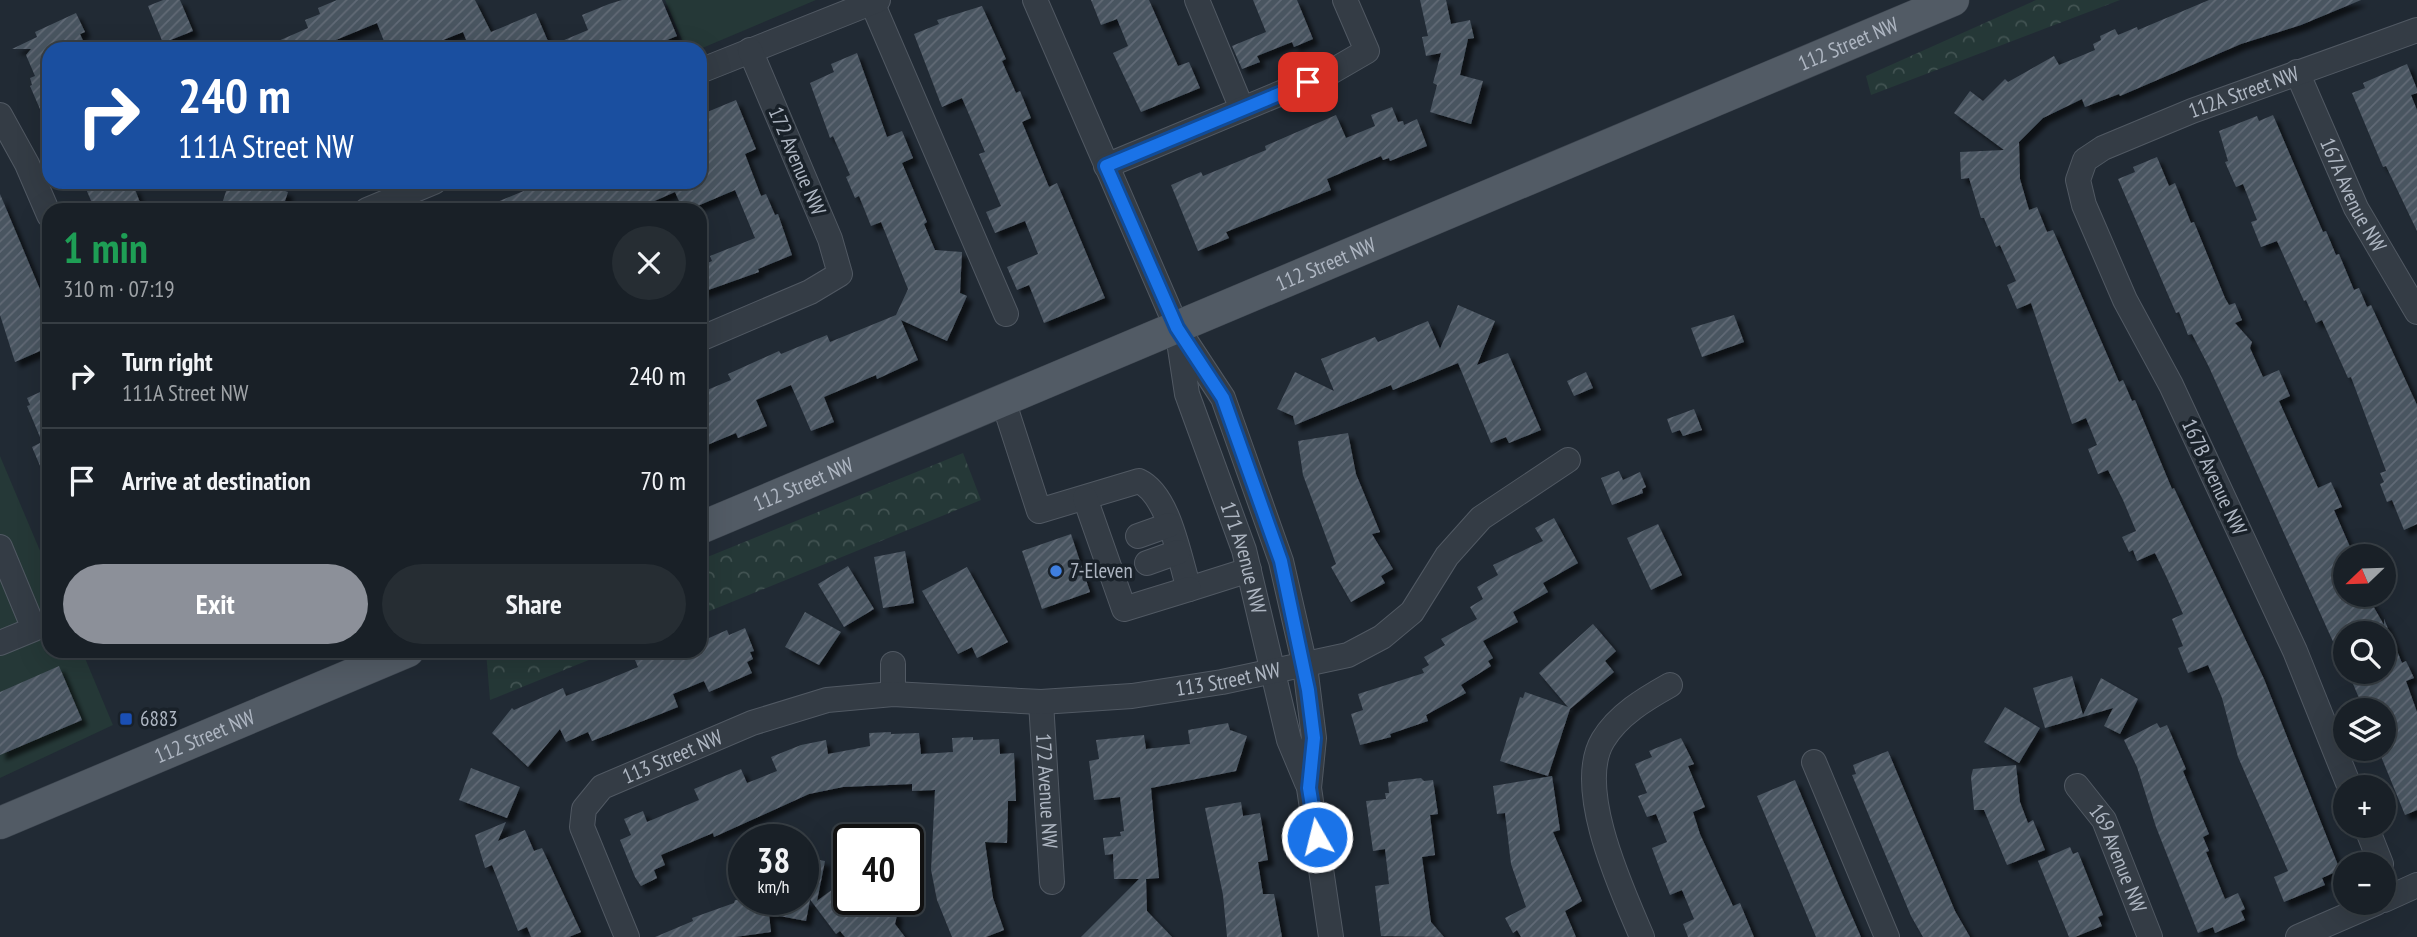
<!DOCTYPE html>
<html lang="en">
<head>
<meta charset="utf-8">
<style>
	body { margin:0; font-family:"PT Sans Narrow",sans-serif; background:#262d33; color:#f1f3f6; height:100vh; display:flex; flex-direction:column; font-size:26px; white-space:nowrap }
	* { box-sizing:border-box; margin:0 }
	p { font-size:23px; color:#9fa3a7 }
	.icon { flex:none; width:38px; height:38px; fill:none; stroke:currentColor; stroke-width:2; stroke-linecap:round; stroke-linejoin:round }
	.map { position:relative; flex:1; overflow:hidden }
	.sheet { position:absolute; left:42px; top:203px; width:665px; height:455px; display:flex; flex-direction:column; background:#192027; border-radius:21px; box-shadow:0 7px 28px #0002,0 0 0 2px #373e44 }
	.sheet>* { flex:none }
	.guide { position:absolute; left:42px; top:42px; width:665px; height:147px; border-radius:21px; box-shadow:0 7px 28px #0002,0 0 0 2px #373e44; background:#1a4fa0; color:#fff; overflow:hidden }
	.needle { width:46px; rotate:247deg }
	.buttons { position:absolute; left:2333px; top:544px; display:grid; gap:14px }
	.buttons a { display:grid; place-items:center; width:63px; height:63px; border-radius:50%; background:#192027; box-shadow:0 7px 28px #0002,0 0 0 2px #373e44; font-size:35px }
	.speed { position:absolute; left:728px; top:824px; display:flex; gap:14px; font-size:35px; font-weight:700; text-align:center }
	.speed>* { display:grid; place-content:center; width:91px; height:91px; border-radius:50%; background:#192027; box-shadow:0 7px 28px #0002,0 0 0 2px #373e44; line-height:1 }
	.speed small { font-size:18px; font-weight:400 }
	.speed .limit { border:4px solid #111; border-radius:10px; background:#fff; color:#111 }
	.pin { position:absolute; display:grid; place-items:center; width:60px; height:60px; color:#fff; margin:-30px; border-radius:14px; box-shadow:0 4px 10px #0006 }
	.me { position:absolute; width:77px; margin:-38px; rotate:352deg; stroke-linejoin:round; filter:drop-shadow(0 0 5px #0008) }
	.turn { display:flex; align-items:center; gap:24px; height:147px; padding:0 21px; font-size:32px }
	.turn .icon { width:91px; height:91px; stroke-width:2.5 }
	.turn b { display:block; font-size:49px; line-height:60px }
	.round { display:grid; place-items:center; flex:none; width:74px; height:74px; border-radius:37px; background:#262d33 }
	.summary { display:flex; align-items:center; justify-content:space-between; height:119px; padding:0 21px }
	h1 { font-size:42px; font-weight:600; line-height:52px; color:#1e9e55 }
	.action { display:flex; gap:14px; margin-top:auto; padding:14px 21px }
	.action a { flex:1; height:80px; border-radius:42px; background:#8c9099; color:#fff; font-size:28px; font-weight:600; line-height:80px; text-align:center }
	.action a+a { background:#262d33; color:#f1f3f6 }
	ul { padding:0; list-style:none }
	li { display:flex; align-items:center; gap:21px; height:105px; padding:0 21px; border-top:2px solid #373e44 }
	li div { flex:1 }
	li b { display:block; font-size:26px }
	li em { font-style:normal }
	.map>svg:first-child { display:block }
</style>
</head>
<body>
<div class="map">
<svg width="2417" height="937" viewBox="0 0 2417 937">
	<defs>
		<pattern id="forest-crowns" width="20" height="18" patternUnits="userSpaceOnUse" patternTransform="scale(1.75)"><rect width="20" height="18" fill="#253837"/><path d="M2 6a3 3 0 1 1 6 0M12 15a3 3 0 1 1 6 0" fill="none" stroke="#425352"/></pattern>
		<pattern id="building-hatch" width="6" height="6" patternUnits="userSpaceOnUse" patternTransform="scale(1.75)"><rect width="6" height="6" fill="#495460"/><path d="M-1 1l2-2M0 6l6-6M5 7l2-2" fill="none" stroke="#616a75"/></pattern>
		<filter id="shadow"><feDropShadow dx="5.5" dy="5.5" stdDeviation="2" flood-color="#0009"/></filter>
	</defs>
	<rect width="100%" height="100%" fill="#212a34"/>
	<g fill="#253837">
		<polygon points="665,0 816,0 700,49 686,49"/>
		<polygon points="0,456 49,572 49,651 82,651 113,725 0,778"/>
	</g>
	<g fill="url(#forest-crowns)">
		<polygon points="2036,0 2120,0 1871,95 1866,76"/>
		<polygon points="963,453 981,500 700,615 700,560"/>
		<polygon points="486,651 611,651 490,700"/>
	</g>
	<g fill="url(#building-hatch)" filter="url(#shadow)">
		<polygon points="163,0 180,0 193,31 163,43 148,6"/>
		<polygon points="337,0 475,0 491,32 536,13 550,46 588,30 582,15 609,4 622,0 662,0 677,36 645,49 451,49 467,42 463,32 421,49 387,49 377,23 314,49 260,49 308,28 305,20 320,14 318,8"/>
		<polygon points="1091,0 1149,0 1178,66 1189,62 1200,88 1141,112 1113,53 1128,46 1117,19 1101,25"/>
		<polygon points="1253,0 1297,0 1313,39 1294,47 1292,42 1257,56 1260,62 1242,69 1232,46 1266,32"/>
		<polygon points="1420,0 1446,0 1451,24 1470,20 1474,38 1468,39 1460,75 1483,81 1471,124 1430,112 1437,85 1433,83 1441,53 1426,56 1422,37 1428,36"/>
		<polygon points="2209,0 2361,0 2301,25 2241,44 2120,96 2119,94 2085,107 2082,99 2043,118 2019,142 2020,179 2029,210 2037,207 2047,232 2053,230 2119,382 2123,380 2132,401 2135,400 2172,489 2174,488 2264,679 2340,870 2322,878 2325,885 2284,902 2274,877 2288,871 2238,757 2222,698 2208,665 2188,673 2178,648 2183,646 2172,619 2183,614 2167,578 2155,553 2137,561 2133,550 2129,552 2122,537 2136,531 2123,500 2108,470 2098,474 2088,449 2097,445 2086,418 2072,424 2031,303 2017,309 2007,285 2016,281 2000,245 1996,247 1984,218 1981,218 1969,178 1961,179 1960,152 2004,150 1954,113 1970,91 1983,101 2005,79 2008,82 2054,56 2059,65 2095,50 2093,44 2101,40 2100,36 2115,29 2118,35 2137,27 2138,30"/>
		<polygon points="982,6 1006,59 1002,61 1016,93 1020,91 1031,118 1022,122 1049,187 1057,183 1105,298 1044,323 1029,285 1017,290 1007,267 1038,254 1025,221 995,233 986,212 1001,206 979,154 985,152 962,98 942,107 914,34 939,24 937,20"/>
		<polygon points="76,13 85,32 80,34 87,49 49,49 49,130 30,86 32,85 30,78 35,76 26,55 31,49 12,49 37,37 35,32"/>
		<polygon points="857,53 887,137 902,131 913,158 902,163 927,222 924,224 935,250 962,252 960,293 967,296 947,341 901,320 918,360 877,379 876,375 824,397 834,422 811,431 791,385 756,400 767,426 738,438 736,433 700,448 700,393 731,380 728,374 779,351 781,354 827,335 830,342 896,315 908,289 881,222 871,226 859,196 855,198 846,177 850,175 833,136 830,138 810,83 834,72 831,64"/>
		<polygon points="2407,64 2417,89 2417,93 2411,95 2417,110 2417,231 2386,166 2383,167 2352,93 2365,88 2363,83"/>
		<polygon points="736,100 756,149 745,154 761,196 766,194 775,215 778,214 792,255 758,269 759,272 700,293 700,266 712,261 710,256 755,238 735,190 688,210 683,210 675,192 634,210 630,201 609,210 478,210 545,182 700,182 700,115"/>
		<polygon points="1392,107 1398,122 1403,121 1404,125 1417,119 1427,146 1390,161 1389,158 1383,160 1381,156 1327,179 1331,190 1226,232 1229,238 1198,251 1171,185 1201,172 1203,176 1266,150 1265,146 1336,115 1346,138 1375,126 1371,115"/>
		<polygon points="2273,115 2323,232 2326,231 2336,255 2339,254 2354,290 2359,288 2367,307 2371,305 2417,405 2417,524 2404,530 2392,500 2387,502 2380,484 2384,482 2380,473 2386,471 2351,377 2348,378 2322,320 2316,323 2306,300 2304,301 2277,241 2261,247 2251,222 2257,220 2243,184 2236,187 2225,162 2228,161 2219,131 2257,116 2259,121"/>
		<polygon points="2157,157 2169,186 2175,183 2191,223 2194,222 2225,298 2229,305 2235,303 2242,320 2235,323 2252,342 2250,348 2263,377 2279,370 2290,396 2279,401 2318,488 2331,482 2342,507 2334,510 2354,556 2345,556 2345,595 2367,595 2384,625 2384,619 2402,663 2406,661 2414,678 2406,681 2417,712 2417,810 2405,815 2378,749 2384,749 2384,710 2364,710 2348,672 2384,672 2384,634 2345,634 2344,666 2209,367 2192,334 2188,335 2179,312 2176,313 2118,179 2135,172 2133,167"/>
		<polygon points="83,182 124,182 127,190 134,187 143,210 95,210"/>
		<polygon points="229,182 260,182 288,192 282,210 220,210"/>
		<polygon points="0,194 49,311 49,347 15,362 0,315"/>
		<polygon points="1458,305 1495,321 1477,365 1508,353 1541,430 1509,443 1506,437 1491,443 1458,363 1393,390 1391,385 1295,425 1293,416 1277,409 1295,372 1334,391 1321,359 1375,337 1378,342 1428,321 1440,349"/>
		<polygon points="1734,315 1744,342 1702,357 1691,328"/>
		<polygon points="1586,372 1593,388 1574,396 1567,381"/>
		<polygon points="49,388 49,487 32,447 42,442 27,406 30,405 27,398"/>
		<polygon points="1694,409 1702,430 1683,436 1680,430 1672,433 1667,419"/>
		<polygon points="1348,433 1356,474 1380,532 1372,534 1393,569 1381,576 1385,583 1351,602 1331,567 1336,564 1303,475 1298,441"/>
		<polygon points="1619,471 1623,480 1640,472 1646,487 1642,489 1643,493 1612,505 1601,478"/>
		<polygon points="1554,518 1578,563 1543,583 1548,592 1513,612 1518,622 1483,641 1493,658 1488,661 1491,666 1461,685 1466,693 1426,715 1428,721 1390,734 1391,737 1360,745 1351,714 1363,710 1358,694 1424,673 1422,669 1429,665 1424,657 1445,645 1441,639 1477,619 1470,607 1483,599 1477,587 1498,575 1493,565 1543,541 1535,528"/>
		<polygon points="1658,524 1682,575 1651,590 1627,538"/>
		<polygon points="1071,534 1090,592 1042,609 1022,551"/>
		<polygon points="905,551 914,603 883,608 874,557"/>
		<polygon points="848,566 874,609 844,627 818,584"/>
		<polygon points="967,567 1008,642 977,658 972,647 958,654 922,591"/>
		<polygon points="805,612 841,632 819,665 785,647"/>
		<polygon points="1593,624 1616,651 1605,661 1614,672 1570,709 1548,776 1500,761 1520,697 1523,698 1525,692 1568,707 1539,673"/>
		<polygon points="745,628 754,651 750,652 753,659 747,662 752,673 709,692 704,681 673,694 678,707 658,715 592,741 588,732 566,742 560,729 528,767 492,733 512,708 514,710 563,688 566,696 600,683 638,667 635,660 647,651 700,651 700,642 727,630 729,635"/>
		<polygon points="59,666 82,720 0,755 0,692"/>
		<polygon points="2072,676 2083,715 2101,678 2138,699 2120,734 2104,726 2113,708 2045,728 2033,688"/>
		<polygon points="2005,707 2040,728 2019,763 1984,742"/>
		<polygon points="1228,723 1230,730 1247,736 1236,771 1151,788 1159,878 1146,879 1147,911 1172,937 1081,937 1139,879 1114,879 1113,854 1105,855 1103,838 1121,836 1120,832 1124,831 1120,797 1094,800 1089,761 1099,759 1096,740 1144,735 1146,749 1190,744 1188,730"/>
		<polygon points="2157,723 2160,728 2167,725 2186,769 2183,771 2209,834 2203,837 2209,851 2206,852 2225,899 2238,893 2245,909 2241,911 2245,920 2215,933 2213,927 2198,933 2156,827 2137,767 2124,740"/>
		<polygon points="891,732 891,734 919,733 921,754 953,752 952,738 973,737 973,740 999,739 1000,754 1014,753 1016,801 1008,801 1007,843 985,842 993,898 1004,930 986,937 952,937 937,900 931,870 935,790 912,791 912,784 843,787 809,794 714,837 713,833 661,855 665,865 654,870 657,878 641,886 635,877 620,840 631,835 624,819 643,811 647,822 699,800 694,789 741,769 747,783 777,771 771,757 801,745 826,740 828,754 870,746 869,733"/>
		<polygon points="1681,738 1694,764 1688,766 1705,807 1693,812 1700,834 1733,906 1740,903 1754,937 1688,937 1683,924 1694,919 1682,890 1670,895 1662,875 1652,848 1667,842 1656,814 1647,817 1638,796 1647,793 1635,764 1652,757 1649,751"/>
		<polygon points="1888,751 1955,911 1970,937 1923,937 1911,916 1852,775 1856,774 1853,765"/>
		<polygon points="2016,765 2020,802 2028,823 2033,820 2045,850 2007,865 1984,810 1974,810 1971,777 1973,769"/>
		<polygon points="471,768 520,787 507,818 459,800"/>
		<polygon points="1552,776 1560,830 1553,832 1582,901 1565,911 1576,937 1521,937 1517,930 1513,933 1505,918 1526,907 1511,864 1505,813 1497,814 1493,786"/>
		<polygon points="1421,778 1424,781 1433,780 1438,814 1430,815 1435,855 1422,857 1431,922 1444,937 1381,936 1375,886 1389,884 1385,849 1373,851 1366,801 1386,799 1385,793 1389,793 1388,782"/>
		<polygon points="1795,780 1841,891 1861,937 1816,937 1757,796"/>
		<polygon points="1241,802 1243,816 1260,813 1268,860 1258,862 1263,894 1274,894 1282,937 1227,937 1223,895 1205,808"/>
		<polygon points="506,822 498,841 525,830 534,851 542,848 581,932 569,937 531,937 527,927 518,931 492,865 485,868 475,835"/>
		<polygon points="2070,847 2073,854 2078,852 2103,915 2098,917 2102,926 2075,937 2069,937 2038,861"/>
		<polygon points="803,857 825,861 817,901 849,877 849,900 885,900 897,915 895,924 905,937 845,937 840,931 836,934 803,890"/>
		<polygon points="735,900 810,900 806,921 769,914 771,932 735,937 655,937 693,921 692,918 734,903"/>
	</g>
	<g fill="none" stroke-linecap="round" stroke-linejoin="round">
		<defs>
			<g id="minor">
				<polyline points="871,0 1006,314"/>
				<polyline points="1035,0 1177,328 1223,398 1281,561 1305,666 1314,738 1309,788 1331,937"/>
				<polyline points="1197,0 1242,109"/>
				<polyline points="700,71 878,0"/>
				<path id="s1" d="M 2297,72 L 2356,208 L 2417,312"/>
				<polyline points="0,115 27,164 49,215"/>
				<polyline points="1106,166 1329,73 1367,51 1345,0"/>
				<polyline points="367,210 434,182"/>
				<path id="s2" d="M 1178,335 L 1187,394 L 1244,550 L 1289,740 L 1307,783"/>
				<polyline points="700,339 810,292 840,274 830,239 750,50"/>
				<path d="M 1003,400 L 1039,511 L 1139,481 C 1169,495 1179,557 1189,589 L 1249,570"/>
				<polyline points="1085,498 1124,609 1189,589"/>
				<polyline points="1138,536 1169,525"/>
				<polyline points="0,547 34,629 0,643"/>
				<polyline points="1147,563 1178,552"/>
				<polyline points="893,694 893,664"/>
				<path id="s3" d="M 1041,702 L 1052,882"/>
				<polyline points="1814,762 1887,937"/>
				<path id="s4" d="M 2077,786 L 2104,820 L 2150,937"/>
				<path id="s5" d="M 2350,788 L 2295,651 L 2171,385 L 2125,300 L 2084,205 L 2078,180 L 2085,160 L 2103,148 L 2192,111 L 2417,30"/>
				<polyline points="2366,826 2381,864"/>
				<polyline points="2384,900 2417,885"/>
				<path id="s6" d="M 627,937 L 582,827 L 584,809 L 602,787 L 752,723 L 827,700 L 893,694 L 1041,702 L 1132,696 L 1222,682 L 1348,655 L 1382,637 L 1412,612 L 1447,556 L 1481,518 L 1568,460"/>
				<path d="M 1642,937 C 1622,890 1574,788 1603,740 C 1618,715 1645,699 1670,685"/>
				<polyline points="2298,937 2376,903"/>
			</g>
			<g id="major">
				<path id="s7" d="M 700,528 L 1953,0"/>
				<path id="s8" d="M 0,823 L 408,651"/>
			</g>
		</defs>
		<use href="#minor" stroke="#515963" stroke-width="26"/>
		<use href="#major" stroke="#3d454f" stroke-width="33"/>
		<use href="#minor" stroke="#343c45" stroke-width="24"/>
		<use href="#major" stroke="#525b65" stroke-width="32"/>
	</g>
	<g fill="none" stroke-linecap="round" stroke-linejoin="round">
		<defs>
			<polyline id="route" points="1308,82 1106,166 1177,328 1223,398 1281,561 1308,690 1314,738 1309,788 1317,837"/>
		</defs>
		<use href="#route" stroke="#114b97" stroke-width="18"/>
		<use href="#route" stroke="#1a73e8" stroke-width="12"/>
	</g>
	<circle fill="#3f7fe0" stroke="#192129" stroke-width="2.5" cx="1056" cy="571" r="7"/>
	<rect fill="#1a4fb4" stroke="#192129" stroke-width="2.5" x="119" y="712" width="14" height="14" rx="3.5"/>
	<g text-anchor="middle" stroke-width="7" stroke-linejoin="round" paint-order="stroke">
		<g font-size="21" fill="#aeb6c2" stroke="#192129">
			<text dy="7" stroke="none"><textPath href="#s7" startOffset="1246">112 Street NW</textPath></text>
			<text dy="7" stroke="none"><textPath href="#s5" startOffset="861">112A Street NW</textPath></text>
			<text transform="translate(797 161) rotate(67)" y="7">172 Avenue NW</text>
			<text dy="7" stroke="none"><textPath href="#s1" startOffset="135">167A Avenue NW</textPath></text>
			<text dy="7" stroke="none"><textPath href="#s7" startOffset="679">112 Street NW</textPath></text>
			<text transform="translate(2214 477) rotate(65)" y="7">167B Avenue NW</text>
			<text dy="7" stroke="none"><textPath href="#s7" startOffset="112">112 Street NW</textPath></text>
			<text dy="7" stroke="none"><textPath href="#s2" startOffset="233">171 Avenue NW</textPath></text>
			<text dy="7" stroke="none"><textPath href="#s6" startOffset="810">113 Street NW</textPath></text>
			<text dy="7" stroke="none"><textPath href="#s8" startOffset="222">112 Street NW</textPath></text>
			<text dy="7" stroke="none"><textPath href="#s6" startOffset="242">113 Street NW</textPath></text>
			<text dy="7" stroke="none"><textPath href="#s3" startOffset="89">172 Avenue NW</textPath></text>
			<text dy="7" stroke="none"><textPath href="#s4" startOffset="84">169 Avenue NW</textPath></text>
		</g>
		<g font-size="21" fill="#aeb6c2" stroke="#192129" text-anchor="start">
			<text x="1070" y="578">7-Eleven</text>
			<text x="140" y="726">6883</text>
		</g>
	</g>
</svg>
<div class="buttons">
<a><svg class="needle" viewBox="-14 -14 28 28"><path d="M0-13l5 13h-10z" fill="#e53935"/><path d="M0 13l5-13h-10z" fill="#9fa3a7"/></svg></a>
<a><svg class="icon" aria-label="search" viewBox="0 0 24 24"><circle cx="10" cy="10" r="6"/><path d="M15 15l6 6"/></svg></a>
<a><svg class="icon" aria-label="layers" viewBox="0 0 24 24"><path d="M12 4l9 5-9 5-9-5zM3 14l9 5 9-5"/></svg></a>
<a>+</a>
<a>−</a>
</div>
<div class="speed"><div>38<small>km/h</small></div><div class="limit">40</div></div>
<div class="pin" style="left:1308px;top:82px;background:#d93025"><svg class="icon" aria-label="arrive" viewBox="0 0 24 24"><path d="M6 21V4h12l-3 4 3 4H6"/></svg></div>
<svg class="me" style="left:1317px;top:837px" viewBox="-20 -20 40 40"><circle r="17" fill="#1a73e8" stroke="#fff" stroke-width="3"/><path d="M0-11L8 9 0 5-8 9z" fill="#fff"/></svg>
<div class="guide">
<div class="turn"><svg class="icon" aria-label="right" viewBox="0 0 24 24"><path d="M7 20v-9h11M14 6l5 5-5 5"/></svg><div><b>240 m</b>111A Street NW</div></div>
</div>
<section class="sheet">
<div class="summary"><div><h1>1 min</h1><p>310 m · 07:19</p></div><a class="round"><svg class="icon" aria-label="close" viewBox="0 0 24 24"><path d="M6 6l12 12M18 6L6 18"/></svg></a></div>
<ul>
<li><svg class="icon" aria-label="right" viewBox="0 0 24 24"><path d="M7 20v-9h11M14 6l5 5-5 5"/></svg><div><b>Turn right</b><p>111A Street NW</p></div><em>240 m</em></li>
<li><svg class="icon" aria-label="arrive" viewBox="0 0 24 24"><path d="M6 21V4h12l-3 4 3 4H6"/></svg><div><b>Arrive at destination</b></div><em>70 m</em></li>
</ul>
<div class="action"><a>Exit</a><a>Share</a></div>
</section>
</div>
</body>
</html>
